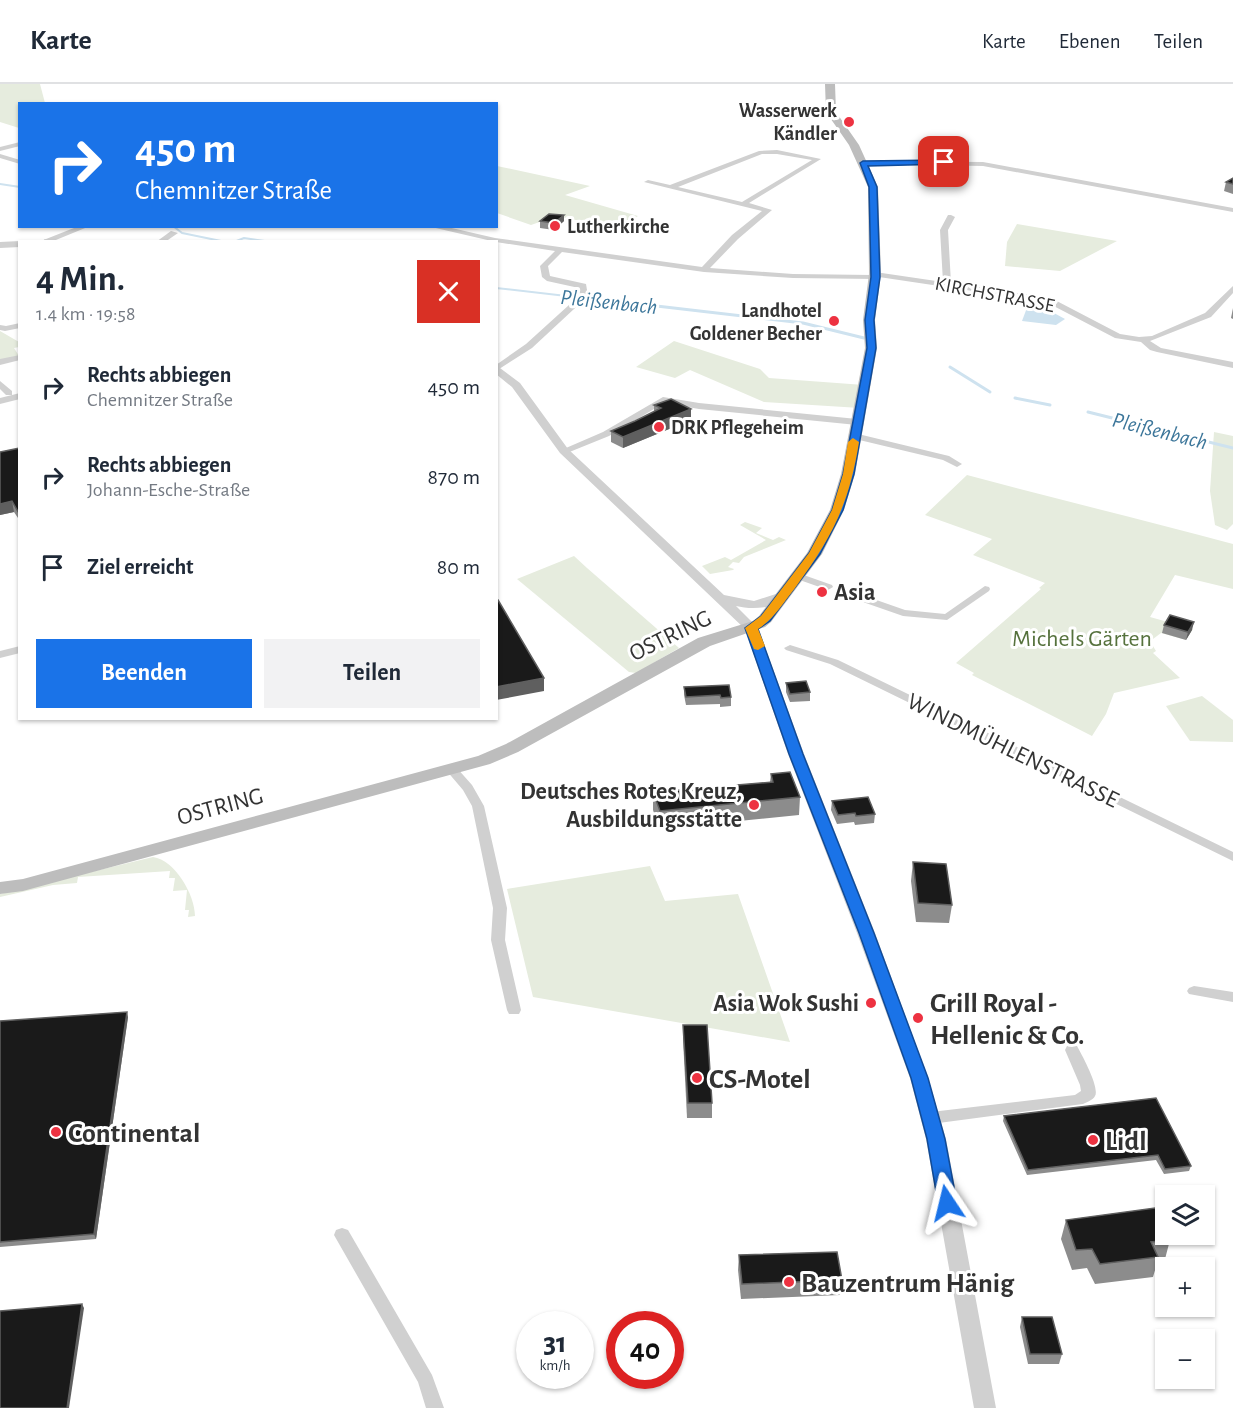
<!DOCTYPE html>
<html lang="de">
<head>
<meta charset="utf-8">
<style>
	body { margin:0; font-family:"Alegreya Sans",sans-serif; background:#f2f2f3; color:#1f2937; height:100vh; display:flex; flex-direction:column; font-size:22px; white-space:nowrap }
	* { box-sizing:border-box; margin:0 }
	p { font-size:20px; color:#747a83 }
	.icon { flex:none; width:33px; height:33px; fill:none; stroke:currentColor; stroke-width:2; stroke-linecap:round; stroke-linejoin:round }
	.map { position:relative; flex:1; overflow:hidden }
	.side { position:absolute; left:18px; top:156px; width:480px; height:480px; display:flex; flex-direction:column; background:#fff; border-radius:0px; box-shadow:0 2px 4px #0004 }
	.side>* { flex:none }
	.top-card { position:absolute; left:18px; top:18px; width:480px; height:126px; border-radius:0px; box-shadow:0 2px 4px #0004; background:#1a73e8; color:#fff; overflow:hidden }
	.fabs { position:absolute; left:1155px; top:1101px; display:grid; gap:12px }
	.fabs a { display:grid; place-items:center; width:60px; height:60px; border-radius:0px; background:#fff; box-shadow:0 2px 4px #0004; font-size:30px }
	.speed { position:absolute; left:516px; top:1227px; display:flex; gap:12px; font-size:30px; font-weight:700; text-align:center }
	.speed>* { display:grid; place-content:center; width:78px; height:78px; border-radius:50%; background:#fff; box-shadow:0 2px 4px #0004; line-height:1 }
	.speed small { font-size:15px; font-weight:400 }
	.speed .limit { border:9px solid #d22; background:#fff; color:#111 }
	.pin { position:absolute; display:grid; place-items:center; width:51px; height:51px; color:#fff; margin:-26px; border-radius:12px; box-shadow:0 3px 9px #0006 }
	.me { position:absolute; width:66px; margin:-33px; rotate:350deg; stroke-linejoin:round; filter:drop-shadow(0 0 4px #0008) }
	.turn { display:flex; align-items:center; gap:21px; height:126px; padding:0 18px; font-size:27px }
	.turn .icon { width:78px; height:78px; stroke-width:2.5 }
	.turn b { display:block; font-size:42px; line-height:51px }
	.round { display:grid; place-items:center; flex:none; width:63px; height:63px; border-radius:0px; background:#f2f2f3 }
	.summary { display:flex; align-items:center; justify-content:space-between; height:102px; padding:0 18px }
	h1 { font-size:36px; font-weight:700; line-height:45px }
	.action { display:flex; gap:12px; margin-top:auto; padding:12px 18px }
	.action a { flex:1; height:69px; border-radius:0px; background:#1a73e8; color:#fff; font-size:24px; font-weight:700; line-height:69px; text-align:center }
	.action a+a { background:#f2f2f3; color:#1f2937 }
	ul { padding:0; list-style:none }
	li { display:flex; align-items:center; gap:18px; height:90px; padding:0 18px }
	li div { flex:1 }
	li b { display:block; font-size:22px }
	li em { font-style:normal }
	header { display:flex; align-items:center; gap:36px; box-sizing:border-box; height:84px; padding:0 30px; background:#fff; border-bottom:2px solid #e0e1e3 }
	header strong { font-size:28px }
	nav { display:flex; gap:33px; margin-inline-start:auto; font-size:21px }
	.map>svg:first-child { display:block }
</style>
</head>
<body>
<header>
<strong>Karte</strong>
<nav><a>Karte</a><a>Ebenen</a><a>Teilen</a></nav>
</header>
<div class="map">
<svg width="1233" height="1324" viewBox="0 0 1233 1324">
	<rect width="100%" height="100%" fill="#fff"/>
	<g fill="#e6ecde">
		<polygon points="0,0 40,0 45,19 20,20 19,44 0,38"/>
		<polygon points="497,82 590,102 565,111 638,132 618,145 557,132 531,141 497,129"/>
		<polygon points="1017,140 1117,157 1060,187 1005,182 1007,158"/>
		<polygon points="0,247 19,258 19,263 14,264 19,272 0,276"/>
		<polygon points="674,257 760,285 769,294 864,301 860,324 764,318 690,286 675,294 636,283"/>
		<polygon points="1214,348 1233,352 1233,440 1227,446 1215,441 1210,407"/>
		<path d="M 967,391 C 1056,415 1144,436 1233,460 L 1233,505 L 1175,491 L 1150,533 L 1193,545 L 1186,556 L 1161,549 L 1153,555 L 1148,554 L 1156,567 L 1153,569 L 1180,594 L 1114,609 L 1106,630 L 1092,652 L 972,591 L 974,589 L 956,579 L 1041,505 L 1039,504 L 1045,499 L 973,471 L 992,455 L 925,431 Z"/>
		<polygon points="745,438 762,444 756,449 773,456 779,453 786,456 744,473 739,479 733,478 728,483 734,485 733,486 710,490 702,482 725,473 731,476 766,456 740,441"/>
		<polygon points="574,472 587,484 679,564 636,589 629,588 517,495"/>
		<polygon points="1202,612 1233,636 1233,658 1190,657 1166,622"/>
		<path d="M 153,773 C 175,776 195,811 195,832 L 188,833 L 189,826 L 185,826 L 187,806 L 173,807 L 175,794 L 169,794 L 170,787 L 78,793 L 77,799 L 53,801 L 0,813 L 0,810 Z"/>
		<polygon points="650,782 665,817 738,810 790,958 533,913 507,805"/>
	</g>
	<polygon fill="#cee2ef" points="1028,221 1043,223 1065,235 1056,241 1022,237"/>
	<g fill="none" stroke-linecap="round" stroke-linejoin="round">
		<g stroke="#cee2ef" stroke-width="2">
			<polyline points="0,100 20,103"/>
			<polyline points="173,142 182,149 226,158"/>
			<polyline points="234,158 244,154 272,158"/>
			<polyline points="496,204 575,213"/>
		</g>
		<g stroke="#cee2ef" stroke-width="3">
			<polyline points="562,211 803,239 864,254"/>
			<polyline points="950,283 990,308"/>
			<polyline points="1015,314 1050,321"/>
			<polyline points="1088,328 1233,364"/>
		</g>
		<g fill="#d0d0d0" fill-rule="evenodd">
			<polygon points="20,58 20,62 0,67 0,63"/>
			<path d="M 777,66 L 821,75 L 749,119 L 772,126 L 738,155 L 710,184 L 793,190 L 872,191 L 875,188 L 943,198 L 940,146 L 948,131 L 951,131 L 955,133 L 948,146 L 951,199 L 1051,214 L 1120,250 L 1139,253 L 1152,252 L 1205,229 L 1233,202 L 1233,209 L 1211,233 L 1150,257 L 1161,264 L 1233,278 L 1233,284 L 1157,268 L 1150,266 L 1141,258 L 1115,254 L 1046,218 L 879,193 L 875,195 L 793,194 L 704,188 L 562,168 L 548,182 L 550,192 L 586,200 L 588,212 L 532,264 L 496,287 L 496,281 L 526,260 L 580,211 L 579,204 L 547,197 L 542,193 L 540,182 L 555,167 L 496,158 L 427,142 L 443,142 L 495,154 L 702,183 L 732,151 L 762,127 L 644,98 L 648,96 L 670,101 L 759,67 ZM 762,70 L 777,70 L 812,76 L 742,118 L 678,103 Z"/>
			<polygon points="0,70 20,76 20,80 0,74"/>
			<polygon points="863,77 983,78 1233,124 1233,128 983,82 861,80 861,78"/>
			<polygon points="79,142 90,142 51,158 41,157"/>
			<polygon points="171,147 178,149 165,158 156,158"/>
			<polygon points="20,239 20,244 5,247 0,246 0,241 6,242"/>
			<polygon points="20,271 20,276 0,281 0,275"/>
			<polygon points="0,297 12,307 12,311 6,311 0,305"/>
			<polygon points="20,309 20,315 0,320 0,314"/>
			<polygon points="663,313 699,319 857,335 862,338 857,341 699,325 664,319 609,352 567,369 564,370 559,367 603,348"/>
			<polygon points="854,349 949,372 962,380 957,383 943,376 851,354 849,352"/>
			<polygon points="798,489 832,501 833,503 828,506 794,494 793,492"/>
			<polygon points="985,502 989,503 990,505 989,507 947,536 903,532 837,509 836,507 837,505 845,505 905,526 945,530"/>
			<polygon points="790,561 838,576 1233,768 1233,777 830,580 786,566 784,564"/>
			<polygon points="20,562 20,569 0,574 0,567"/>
			<polygon points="452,682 456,683 472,701 484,722 507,824 505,856 521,926 519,930 509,930 507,926 491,856 493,824 472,722 463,706 446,686"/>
			<polygon points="1194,902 1233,908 1233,918 1189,910 1187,907 1189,904"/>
			<path d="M 1072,961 L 1077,962 C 1082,971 1100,1004 1095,1012 C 1093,1016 1087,1018 1083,1020 L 931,1040 L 926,1038 L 923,1034 L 926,1030 L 931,1028 L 1075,1011 L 1081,1007 L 1080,1001 L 1065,966 L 1067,962 Z"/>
			<polygon points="342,1144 348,1146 432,1291 444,1324 426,1324 418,1298 334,1151 336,1146"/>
		</g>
		<g fill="#d0d0d0" fill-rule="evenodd">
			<polygon points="45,155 49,156 50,158 41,158"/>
			<polygon points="20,157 20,163 0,164 0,158"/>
			<path d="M 496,281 L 520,299 L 568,365 L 724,511 L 754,517 L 782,508 L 789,512 C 776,525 752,526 736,522 L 758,544 L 804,670 L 875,849 L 928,994 L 946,1055 L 996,1324 L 974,1324 L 926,1055 L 910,994 L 857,849 L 788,670 L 745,545 L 560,369 L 512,303 L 496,290 Z"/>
		</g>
		<polygon fill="#bdbdbd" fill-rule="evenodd" points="825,0 835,0 836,28 859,61 878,103 881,190 875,236 877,264 855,390 844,426 822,470 771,538 765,543 710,562 518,668 490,680 23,807 0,810 0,798 23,795 478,672 506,660 698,554 753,537 759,532 807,469 830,426 841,390 865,264 863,236 869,190 868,103 849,61 826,28"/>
	</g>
	<g fill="#8c8c8c">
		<polygon points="1233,94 1233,110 1224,107 1226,98"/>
		<polygon points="564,131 564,137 554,146 540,144 540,137"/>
		<polygon points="1233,224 1233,235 1231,234"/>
		<polygon points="654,321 691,336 623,364 611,358 611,347 635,337 654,328"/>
		<polygon points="20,364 20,437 14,428 0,431 0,368"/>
		<polygon points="1164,541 1192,546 1186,556 1162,549"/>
		<polygon points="786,599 810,608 810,617 790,618 786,608"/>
		<polygon points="684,603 731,613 731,622 720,623 720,620 686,621 684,611"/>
		<polygon points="771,690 800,713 799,731 659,745 653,726 653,708 770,698"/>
		<polygon points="832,717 875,730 874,739 855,741 854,738 837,740 831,726"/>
		<polygon points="913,778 952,821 949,839 916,838 911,797"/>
		<polygon points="128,933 96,1155 0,1163 0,937"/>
		<polygon points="683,941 712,1019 712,1034 687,1034 683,955"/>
		<polygon points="1156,1014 1191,1082 1189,1087 1164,1090 1156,1076 1027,1091 1003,1037 1004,1032"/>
		<polygon points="1066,1136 1170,1156 1165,1175 1158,1176 1153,1193 1095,1200 1087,1184 1072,1186 1061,1155"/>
		<polygon points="739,1171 842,1196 840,1211 741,1215 738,1186"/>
		<polygon points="1022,1233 1062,1270 1059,1280 1028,1280 1020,1243"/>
	</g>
	<g fill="#5f5f5f">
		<polygon points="564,131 564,137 554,146 554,139"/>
		<polygon points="691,325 691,336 623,364 623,353"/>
		<polygon points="12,417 14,428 0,431 0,420"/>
		<polygon points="1194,538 1192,546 1186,556 1188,548"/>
		<polygon points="544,594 544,607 496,616 496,603"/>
		<polygon points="127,928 128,933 96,1155 94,1150"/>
		<polygon points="82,1220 84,1224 69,1324 67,1324"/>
	</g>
	<g fill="#1a1a1a" stroke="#5f5f5f" stroke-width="1.5">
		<polygon points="1233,94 1233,100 1226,98"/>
		<polygon points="549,130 564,131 554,139 540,137"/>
		<polygon points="671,315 691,325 623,353 611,347 635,337 661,324 654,321"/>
		<polygon points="20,364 20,431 12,417 0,420 0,368"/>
		<polygon points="498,516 544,594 496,603 496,517"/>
		<polygon points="1170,531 1194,538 1188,548 1164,541"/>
		<polygon points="806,597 810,608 790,610 786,599"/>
		<polygon points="729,601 731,613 721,614 720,611 686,613 684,603"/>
		<polygon points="790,688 800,713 660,727 653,708 773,698 771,690"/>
		<polygon points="868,713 875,730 856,732 855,729 838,731 832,717"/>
		<polygon points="913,778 946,780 952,821 918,819"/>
		<polygon points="127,928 94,1150 0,1158 0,937"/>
		<polygon points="683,941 707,941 712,1019 688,1019"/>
		<polygon points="1156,1014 1191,1082 1165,1085 1158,1071 1028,1086 1004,1032"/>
		<polygon points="1155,1124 1166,1147 1166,1150 1167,1150 1170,1156 1151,1158 1158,1173 1100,1180 1092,1165 1076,1166 1066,1136"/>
		<polygon points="837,1168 842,1196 742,1200 739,1171"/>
		<polygon points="82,1220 67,1324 0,1324 0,1227"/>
		<polygon points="1022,1233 1052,1233 1062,1270 1030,1270"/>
	</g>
	<polygon fill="#1a73e8" stroke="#114b97" stroke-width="1.5" points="944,76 948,78 947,80 868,82 877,103 880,193 874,236 876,264 854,390 843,426 820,470 770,537 758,545 803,670 874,849 928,994 945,1055 957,1119 954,1124 947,1126 941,1124 938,1119 927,1055 911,994 859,849 789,670 745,544 761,532 809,469 832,426 843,390 867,264 865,236 871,193 869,103 860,79 863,77"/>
	<path fill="#f59e0b" d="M 853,354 L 859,358 C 849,421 832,453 795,504 C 783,519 774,535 758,545 L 765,562 L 758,566 L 754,565 L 745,544 L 761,532 L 809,469 L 832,426 L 843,390 L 848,358 Z"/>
	<g fill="#ed3241" stroke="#fff" stroke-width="2">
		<circle cx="849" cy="38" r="6"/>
		<circle cx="555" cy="142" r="6"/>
		<circle cx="834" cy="237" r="6"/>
		<circle cx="659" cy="343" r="6"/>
		<circle cx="822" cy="508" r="6"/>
		<circle cx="754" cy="721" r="6"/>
		<circle cx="871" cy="919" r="6"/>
		<circle cx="918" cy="934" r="6"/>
		<circle cx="697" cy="994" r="6"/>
		<circle cx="56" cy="1048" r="6"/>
		<circle cx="1093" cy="1056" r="6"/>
		<circle cx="789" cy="1198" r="6"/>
	</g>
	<g text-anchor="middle" stroke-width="6" stroke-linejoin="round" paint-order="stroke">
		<g font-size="20" font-weight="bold" fill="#333" stroke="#fff" text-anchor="end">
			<text x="837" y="33">Wasserwerk<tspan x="837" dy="23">Kändler</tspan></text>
			<text x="567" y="149" text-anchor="start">Lutherkirche</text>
			<text x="822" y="233">Landhotel<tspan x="822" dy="23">Goldener Becher</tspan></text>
			<text x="671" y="350" text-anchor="start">DRK Pflegeheim</text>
		</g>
		<g font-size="20" fill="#333" stroke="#fff">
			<text transform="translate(995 210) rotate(11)" y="7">KIRCHSTRASSE</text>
		</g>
		<g font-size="22" font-style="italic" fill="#3c769a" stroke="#fff">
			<text transform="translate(609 217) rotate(6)" y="8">Pleißenbach</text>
			<text transform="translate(1160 346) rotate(14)" y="8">Pleißenbach</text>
		</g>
		<g font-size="24" font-weight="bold" fill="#333" stroke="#fff" text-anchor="end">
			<text x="834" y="516" text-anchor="start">Asia</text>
			<text x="742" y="715">Deutsches Rotes Kreuz,<tspan x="742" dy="28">Ausbildungsstätte</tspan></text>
			<text x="859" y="927">Asia Wok Sushi</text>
		</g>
		<g font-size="24" fill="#333" stroke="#fff">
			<text transform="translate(670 551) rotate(-26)" y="8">OSTRING</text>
			<text transform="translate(1013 666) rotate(26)" y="8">WINDMÜHLENSTRASSE</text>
			<text transform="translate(220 722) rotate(-15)" y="8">OSTRING</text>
		</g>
		<g font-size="24" fill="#56723d" stroke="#fff">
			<text x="1082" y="562">Michels Gärten</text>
		</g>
		<g font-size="28" font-weight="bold" fill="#333" stroke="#fff" text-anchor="start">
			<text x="930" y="928">Grill Royal -<tspan x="930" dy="32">Hellenic &amp; Co.</tspan></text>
			<text x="709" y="1004">CS-Motel</text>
			<text x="68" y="1058">Continental</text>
			<text x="1105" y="1066">Lidl</text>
			<text x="801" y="1208">Bauzentrum Hänig</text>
		</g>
	</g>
</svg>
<div class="fabs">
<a><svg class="icon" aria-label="layers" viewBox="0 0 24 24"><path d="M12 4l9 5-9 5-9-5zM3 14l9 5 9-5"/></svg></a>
<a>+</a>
<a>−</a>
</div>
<div class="speed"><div>31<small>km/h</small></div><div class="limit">40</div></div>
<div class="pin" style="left:944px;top:78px;background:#d93025"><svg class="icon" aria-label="arrive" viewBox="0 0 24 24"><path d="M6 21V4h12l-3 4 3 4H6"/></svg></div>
<svg class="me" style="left:947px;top:1119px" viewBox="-20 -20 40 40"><path d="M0-17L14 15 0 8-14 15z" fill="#1a73e8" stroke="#fff" stroke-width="4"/></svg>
<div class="top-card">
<div class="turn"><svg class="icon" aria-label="right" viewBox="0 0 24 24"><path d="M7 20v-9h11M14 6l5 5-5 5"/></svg><div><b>450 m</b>Chemnitzer Straße</div></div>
</div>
<section class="side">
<div class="summary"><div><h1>4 Min.</h1><p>1.4 km · 19:58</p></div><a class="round" style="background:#d93025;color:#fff"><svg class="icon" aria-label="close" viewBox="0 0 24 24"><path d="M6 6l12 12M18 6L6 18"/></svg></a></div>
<ul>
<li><svg class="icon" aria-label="right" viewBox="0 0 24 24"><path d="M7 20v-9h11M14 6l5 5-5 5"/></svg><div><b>Rechts abbiegen</b><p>Chemnitzer Straße</p></div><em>450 m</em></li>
<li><svg class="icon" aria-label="right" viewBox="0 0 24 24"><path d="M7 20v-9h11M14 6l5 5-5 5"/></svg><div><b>Rechts abbiegen</b><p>Johann-Esche-Straße</p></div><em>870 m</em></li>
<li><svg class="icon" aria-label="arrive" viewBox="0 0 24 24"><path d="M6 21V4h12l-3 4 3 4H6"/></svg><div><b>Ziel erreicht</b></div><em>80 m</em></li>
</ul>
<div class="action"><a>Beenden</a><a>Teilen</a></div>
</section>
</div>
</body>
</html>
